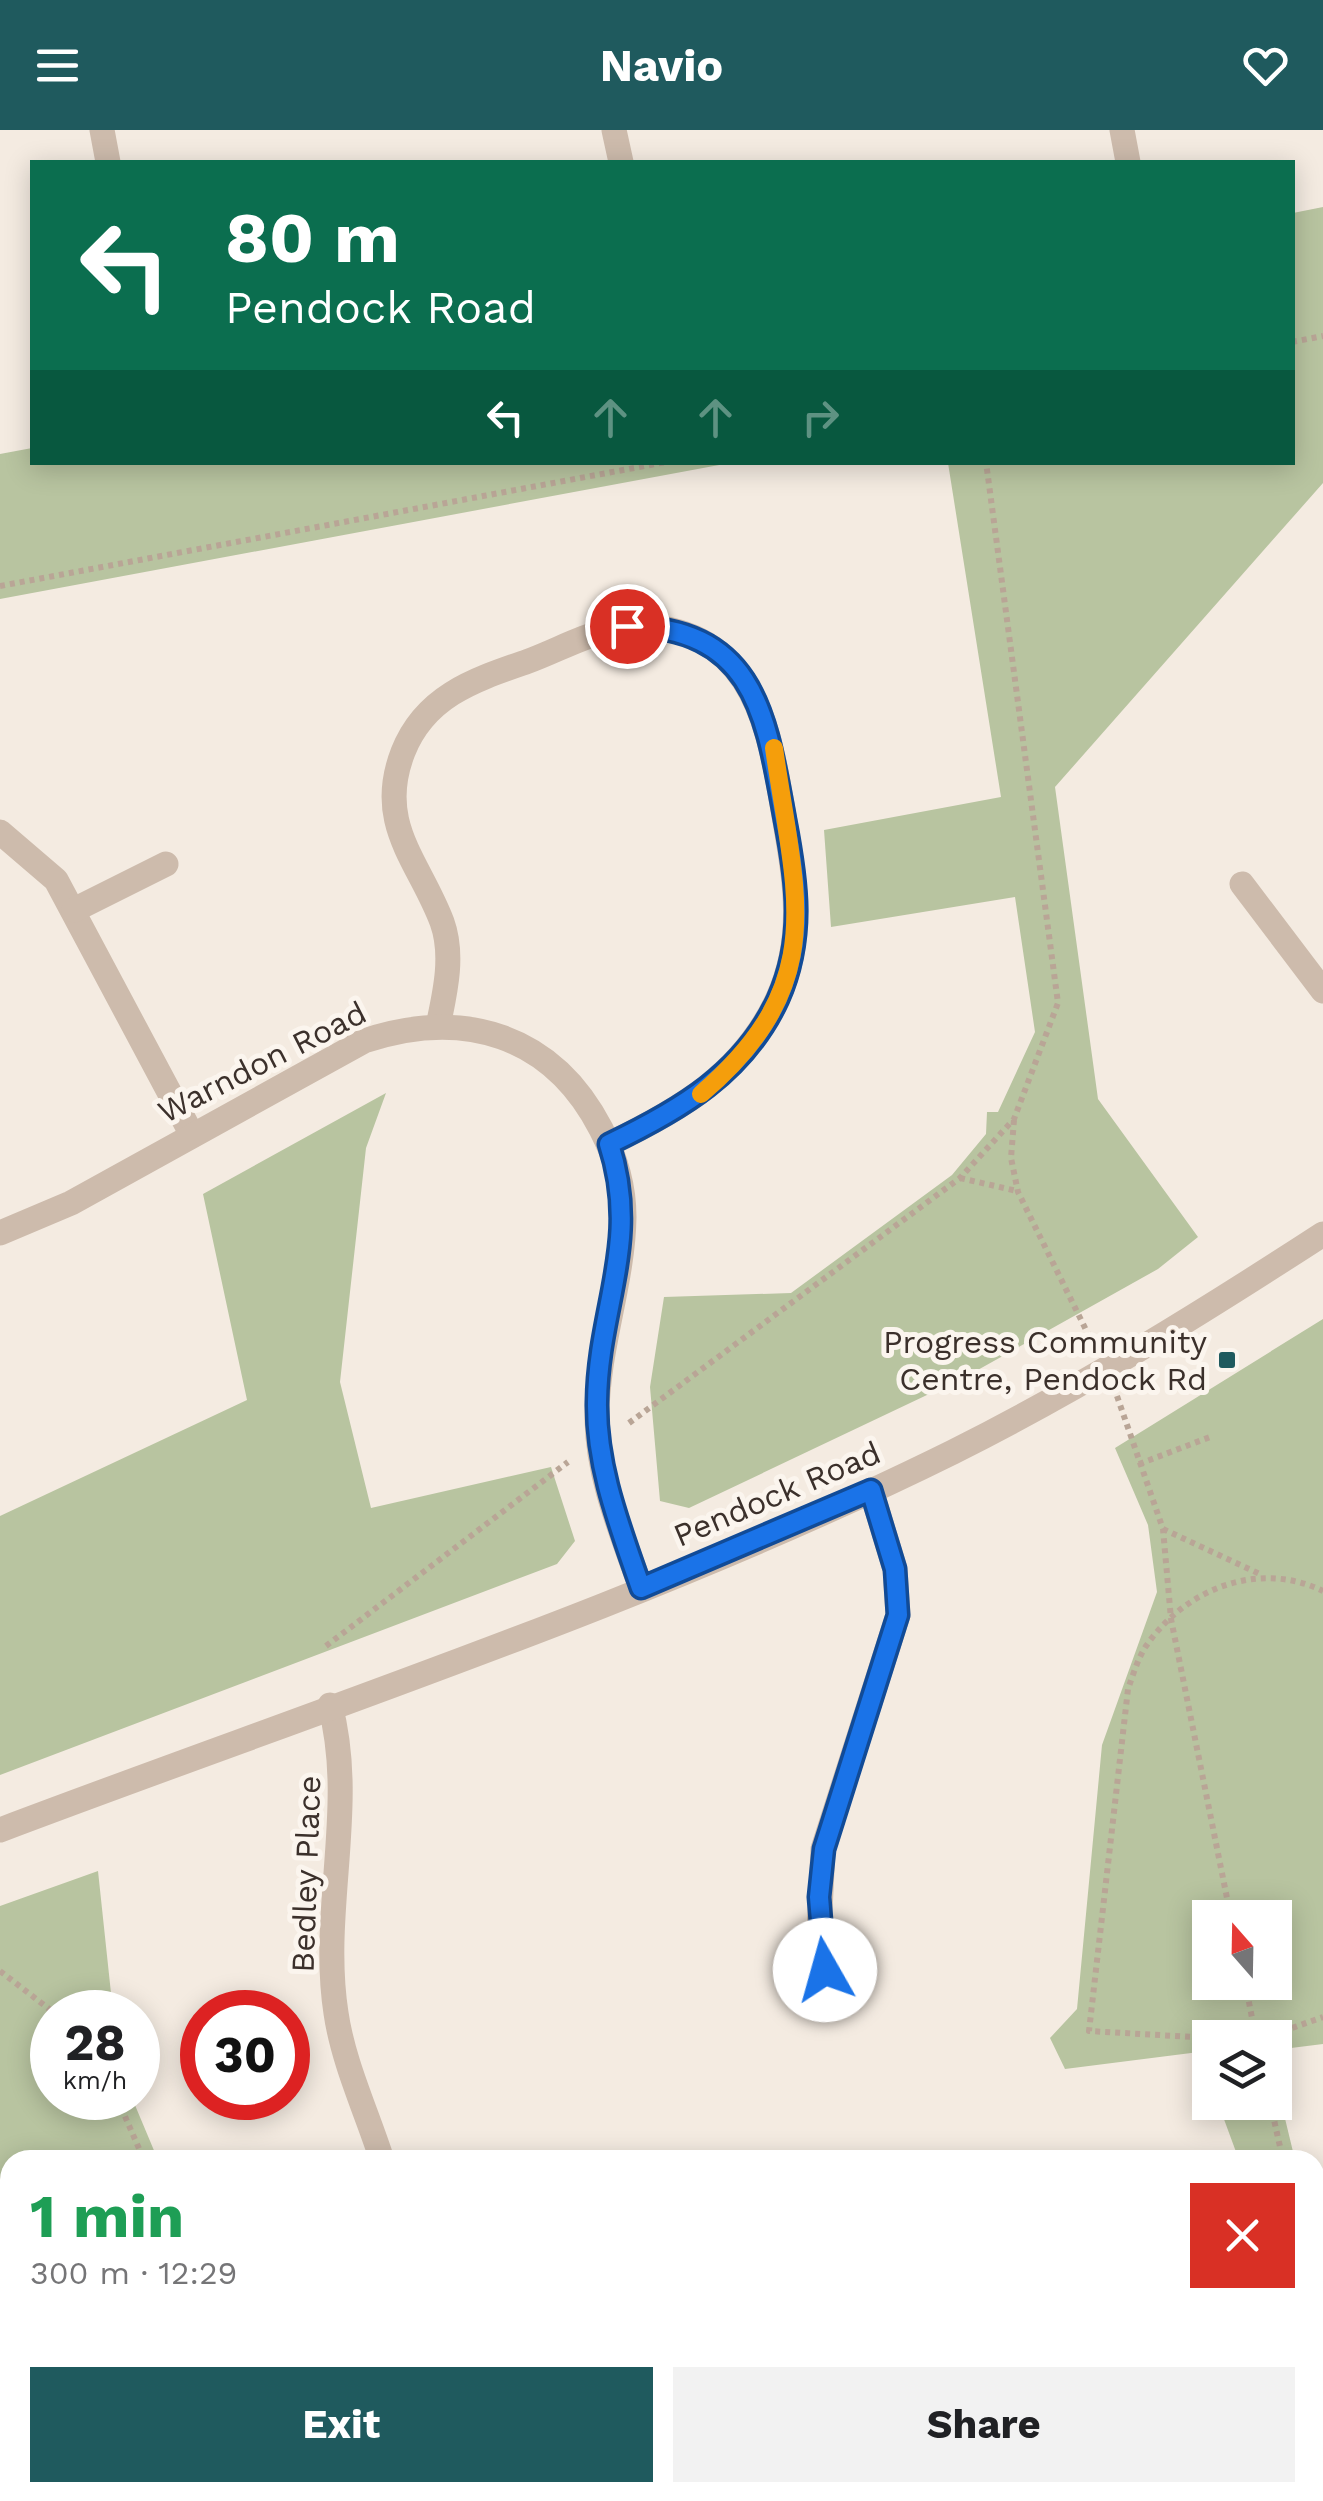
<!DOCTYPE html>
<html lang="en">
<head>
<meta charset="utf-8">
<style>
	body { margin:0; font-family:"Work Sans",sans-serif; background:#f2f2f2; color:#202124; height:100vh; display:flex; flex-direction:column; font-size:38px; white-space:nowrap }
	* { box-sizing:border-box; margin:0 }
	p { font-size:32px; color:#757577 }
	.icon { flex:none; width:55px; height:55px; fill:none; stroke:currentColor; stroke-width:2; stroke-linecap:round; stroke-linejoin:round }
	.map { position:relative; flex:1; overflow:hidden }
	.sheet { position:absolute; left:0px; top:2020px; width:1325px; height:352px; display:flex; flex-direction:column; background:#fff; border-radius:30px 30px 0 0; box-shadow:0 5px 25px #0003 }
	.sheet>* { flex:none }
	.top-card { position:absolute; left:30px; top:30px; width:1265px; height:305px; border-radius:0px; box-shadow:0 5px 25px #0003; background:#0b6e4f; color:#fff; overflow:hidden }
	.needle { width:65px; rotate:340deg }
	.fabs { position:absolute; left:1192px; top:1770px; display:grid; gap:20px }
	.fabs a { display:grid; place-items:center; width:100px; height:100px; border-radius:0px; background:#fff; box-shadow:0 5px 25px #0003; font-size:50px }
	.speed { position:absolute; left:30px; top:1860px; display:flex; gap:20px; font-size:50px; font-weight:700; text-align:center }
	.speed>* { display:grid; place-content:center; width:130px; height:130px; border-radius:50%; background:#fff; box-shadow:0 5px 25px #0003; line-height:1 }
	.speed small { font-size:25px; font-weight:400 }
	.speed .limit { border:15px solid #d22; background:#fff; color:#111 }
	.pin { position:absolute; display:grid; place-items:center; width:85px; height:85px; color:#fff; margin:-42px; border:5px solid #fff; border-radius:50%; box-shadow:0 2px 10px #0007 }
	.me { position:absolute; width:110px; margin:-55px; rotate:353deg; stroke-linejoin:round; filter:drop-shadow(0 0 8px #0008) }
	.turn { display:flex; align-items:center; gap:35px; height:210px; padding:0 30px; font-size:45px }
	.turn .icon { width:130px; height:130px; stroke-width:2.5 }
	.turn b { display:block; font-size:70px; line-height:85px }
	.lanes { display:flex; align-items:center; height:95px; padding:0 30px; background:#0003; justify-content:center; gap:50px; direction:ltr }
	.lanes .off { opacity:.35 }
	.round { display:grid; place-items:center; flex:none; width:105px; height:105px; border-radius:0px; background:#f2f2f2 }
	.headline { display:flex; align-items:center; justify-content:space-between; height:170px; padding:0 30px }
	h1 { font-size:60px; font-weight:700; line-height:75px; color:#1e9e55 }
	.button { display:flex; gap:20px; margin-top:auto; padding:20px 30px }
	.button a { flex:1; height:115px; border-radius:0px; background:#1f5a5e; color:#fff; font-size:40px; font-weight:700; line-height:115px; text-align:center }
	.button a+a { background:#f2f2f2; color:#202124 }
	header { display:flex; justify-content:space-between; align-items:center; height:130px; padding:0 30px; background:#1f5a5e; color:#fff; font-size:45px; font-weight:700 }
	.map>svg:first-child { display:block }
</style>
</head>
<body>
<header><svg class="icon" aria-label="menu" viewBox="0 0 24 24"><path d="M4 6h16M4 12h16M4 18h16"/></svg>Navio<svg class="icon" aria-label="heart" viewBox="0 0 24 24"><path d="M12 20l-8-8c-3-5 5-10 8-4 3-6 11-1 8 4z"/></svg></header>
<div class="map">
<svg width="1323" height="2371" viewBox="0 0 1323 2371">
	<rect width="100%" height="100%" fill="#f4ebe1"/>
	<g fill="#b8c4a0" fill-rule="evenodd">
		<polygon points="1323,77 1323,353 1055,657 1098,969 1198,1107 1158,1139 967,1246 689,1378 660,1371 650,1257 664,1167 791,1163 952,1045 986,1004 987,982 998,982 1035,902 1015,767 831,797 824,700 1001,667 948,333 1292,332 1293,83"/>
		<polygon points="32,318 32,332 730,333 0,469 0,324"/>
		<polygon points="386,963 366,1018 340,1252 371,1378 551,1337 575,1411 557,1434 0,1645 0,1386 247,1270 203,1064"/>
		<path d="M 1323,1189 L 1323,1914 L 1275,1920 L 1275,1908 L 1210,1908 L 1210,1951 L 1199,1922 L 1065,1939 L 1050,1908 L 1077,1879 L 1102,1615 L 1157,1462 L 1148,1395 L 1115,1318 ZM 1210,1788 L 1275,1788 L 1275,1852 L 1210,1852 Z"/>
		<polygon points="98,1741 113,1882 52,1882 52,1968 132,1968 158,2030 10,2030 10,2085 0,2076 0,1776"/>
		<polygon points="1275,1947 1295,2030 1239,2030 1218,1973 1275,1972"/>
		<polygon points="294,2363 730,2362 731,2371 285,2371"/>
	</g>
	<g fill="none" stroke-linecap="round" stroke-linejoin="round">
		<g stroke="#b9a596" stroke-width="6" stroke-dasharray="5 5" stroke-linecap="butt">
			<polyline points="1292,212 1323,206"/>
			<polyline points="0,456 666,332"/>
			<polyline points="1014,990 1011,1028 1018,1062 1091,1210"/>
			<polyline points="960,1048 1017,1061"/>
			<polyline points="1117,1266 1163,1399 1171,1489 1231,1788"/>
			<polyline points="629,1293 960,1048 1014,989 1058,873 986,332"/>
			<polyline points="1139,1334 1210,1307"/>
			<polyline points="1163,1399 1262,1445"/>
			<polyline points="326,1516 568,1332"/>
			<polyline points="0,1841 53,1882"/>
			<polyline points="1245,1852 1256,1908"/>
			<path d="M 1210,1908 L 1089,1901 L 1128,1559 C 1133,1545 1138,1528 1146,1516 C 1186,1458 1259,1430 1323,1461"/>
			<polyline points="1264,1908 1323,1887"/>
			<polyline points="117,1968 144,2030"/>
			<polyline points="1270,1972 1283,2030"/>
			<polyline points="0,2065 10,2074"/>
		</g>
		<g stroke="#cdbbac" stroke-width="25">
			<polyline points="102,0 108,32"/>
			<polyline points="614,0 621,32"/>
			<polyline points="1122,0 1128,32"/>
			<polyline points="0,702 56,750 191,1003"/>
			<polyline points="1242,754 1323,861"/>
			<polyline points="74,780 166,734"/>
			<path d="M 438,896 C 445,863 454,825 442,792 C 419,731 375,694 403,622 C 425,566 474,550 526,532 C 570,516 605,491 655,497 C 757,510 770,604 784,686 C 795,750 806,808 777,870 C 742,944 680,980 609,1014"/>
			<path d="M 0,1103 L 71,1073 L 364,911 C 463,878 552,904 601,999 C 615,1026 624,1056 624,1087 C 623,1155 596,1221 597,1290 C 598,1348 622,1404 641,1458"/>
			<path d="M 330,1575 C 357,1676 320,1780 336,1883 C 343,1932 367,1983 382,2030"/>
			<path d="M 0,1700 C 317,1580 650,1472 953,1322 C 1081,1258 1203,1182 1323,1104"/>
			<polyline points="831,1879 819,1802 823,1719 898,1485 895,1439 871,1360"/>
			<polyline points="1315,2139 1323,2138"/>
			<polyline points="0,2276 10,2265"/>
		</g>
	</g>
	<g fill="none" stroke-linecap="round" stroke-linejoin="round">
		<defs>
			<path id="route" d="M 627,496 C 757,498 766,588 785,690 C 797,752 805,808 778,869 C 744,943 680,980 609,1014 C 641,1113 598,1176 597,1272 C 596,1337 620,1397 641,1458 L 871,1360 L 895,1439 L 898,1485 L 824,1719 L 819,1767 L 825,1840"/>
		</defs>
		<use href="#route" stroke="#114b97" stroke-width="25"/>
		<use href="#route" stroke="#1a73e8" stroke-width="18"/>
		<path stroke="#f59e0b" stroke-width="18" d="M 701,964 C 832,852 795,765 774,618"/>
	</g>
	<rect fill="#1f5a5e" stroke="#fbf5ee" stroke-width="4" x="1217" y="1220" width="20" height="20" rx="5"/>
	<g text-anchor="middle" stroke-width="10" stroke-linejoin="round" paint-order="stroke">
		<g font-size="32" fill="#3b302b" stroke="#fbf5ee">
			<text transform="translate(262 932) rotate(-27)" y="11">Warndon Road</text>
			<text transform="translate(777 1364) rotate(-23)" y="11">Pendock Road</text>
			<text transform="translate(306 1744) rotate(-88)" y="11">Bedley Place</text>
		</g>
		<g font-size="32" fill="#3b302b" stroke="#fbf5ee" text-anchor="end">
			<text x="1207" y="1223">Progress Community<tspan x="1207" dy="37">Centre, Pendock Rd</tspan></text>
		</g>
	</g>
</svg>
<div class="fabs">
<a><svg class="needle" viewBox="-14 -14 28 28"><path d="M0-13l5 13h-10z" fill="#e53935"/><path d="M0 13l5-13h-10z" fill="#757577"/></svg></a>
<a><svg class="icon" aria-label="layers" viewBox="0 0 24 24"><path d="M12 4l9 5-9 5-9-5zM3 14l9 5 9-5"/></svg></a>
</div>
<div class="speed"><div>28<small>km/h</small></div><div class="limit">30</div></div>
<div class="pin" style="left:627px;top:496px;background:#d93025"><svg class="icon" aria-label="arrive" viewBox="0 0 24 24"><path d="M6 21V4h12l-3 4 3 4H6"/></svg></div>
<svg class="me" style="left:825px;top:1840px" viewBox="-20 -20 40 40"><circle r="19" fill="#fff"/><path d="M0-13L10 11 0 6-10 11z" fill="#1a73e8"/></svg>
<div class="top-card">
<div class="turn"><svg class="icon" aria-label="left" viewBox="0 0 24 24"><path d="M17 20v-9H6M10 6l-5 5 5 5"/></svg><div><b>80 m</b>Pendock Road</div></div>
<div class="lanes"><svg class="icon" aria-label="left" viewBox="0 0 24 24"><path d="M17 20v-9H6M10 6l-5 5 5 5"/></svg><svg class="icon off" aria-label="ahead" viewBox="0 0 24 24"><path d="M12 20V5M6 11l6-6 6 6"/></svg><svg class="icon off" aria-label="ahead" viewBox="0 0 24 24"><path d="M12 20V5M6 11l6-6 6 6"/></svg><svg class="icon off" aria-label="right" viewBox="0 0 24 24"><path d="M7 20v-9h11M14 6l5 5-5 5"/></svg></div>
</div>
<section class="sheet">
<div class="headline"><div><h1>1 min</h1><p>300 m · 12:29</p></div><a class="round" style="background:#d93025;color:#fff"><svg class="icon" aria-label="close" viewBox="0 0 24 24"><path d="M6 6l12 12M18 6L6 18"/></svg></a></div>
<div class="button"><a>Exit</a><a>Share</a></div>
</section>
</div>
</body>
</html>
